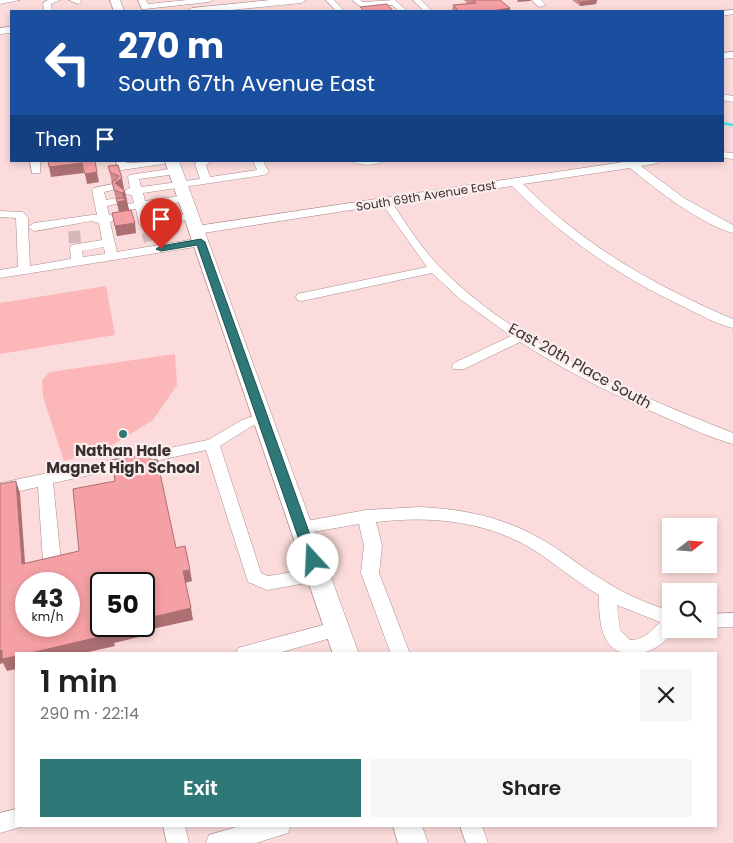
<!DOCTYPE html>
<html lang="en">
<head>
<meta charset="utf-8">
<style>
	body { margin:0; font-family:Poppins,sans-serif; background:#f6f6f6; color:#202124; height:100vh; display:flex; flex-direction:column; font-size:19px; white-space:nowrap }
	* { box-sizing:border-box; margin:0 }
	p { font-size:16px; color:#757577 }
	.icon { flex:none; width:28px; height:28px; fill:none; stroke:currentColor; stroke-width:2; stroke-linecap:round; stroke-linejoin:round }
	.map { position:relative; flex:1; overflow:hidden }
	.side { position:absolute; left:15px; top:652px; width:702px; height:175px; display:flex; flex-direction:column; background:#fff; border-radius:0px; box-shadow:0 2px 8px #0003 }
	.side>* { flex:none }
	.hud { position:absolute; left:10px; top:10px; width:714px; height:152px; border-radius:0px; box-shadow:0 2px 8px #0003; background:#1a4fa0; color:#fff; overflow:hidden }
	.needle { width:32px; rotate:73deg }
	.tools { position:absolute; left:662px; top:518px; display:grid; gap:10px }
	.tools a { display:grid; place-items:center; width:55px; height:55px; border-radius:0px; background:#fff; box-shadow:0 2px 8px #0003; font-size:25px }
	.speed { position:absolute; left:15px; top:572px; display:flex; gap:10px; font-size:25px; font-weight:700; text-align:center }
	.speed>* { display:grid; place-content:center; width:65px; height:65px; border-radius:50%; background:#fff; box-shadow:0 2px 8px #0003; line-height:1 }
	.speed small { font-size:12px; font-weight:400 }
	.speed .limit { border:2px solid #111; border-radius:8px; background:#fff; color:#111 }
	.pin { position:absolute; display:grid; place-items:center; width:42px; height:42px; color:#fff; margin:-51px -21px; border-radius:50% 50% 50% 0; rotate:-45deg; box-shadow:0 0 5px #0007 }
	.pin .icon { rotate:45deg }
	.me { position:absolute; width:55px; margin:-28px; rotate:340deg; stroke-linejoin:round; filter:drop-shadow(0 0 4px #0008) }
	.turn { display:flex; align-items:center; gap:18px; height:105px; padding:0 25px; font-size:22px }
	.turn .icon { width:65px; height:65px; stroke-width:2.5 }
	.turn b { display:block; font-size:35px; line-height:42px }
	.then { display:flex; align-items:center; height:48px; padding:0 25px; background:#0003; gap:10px; font-size:19px }
	.round { display:grid; place-items:center; flex:none; width:52px; height:52px; border-radius:0px; background:#f6f6f6 }
	.head { display:flex; align-items:center; justify-content:space-between; height:85px; padding:0 25px }
	h1 { font-size:30px; font-weight:600; line-height:38px }
	.primary-button { display:flex; gap:10px; margin-top:auto; padding:10px 25px }
	.primary-button a { flex:1; height:58px; border-radius:0px; background:#2e7878; color:#fff; font-size:20px; font-weight:600; line-height:58px; text-align:center }
	.primary-button a+a { background:#f6f6f6; color:#202124 }
	.map>svg:first-child { display:block }
</style>
</head>
<body>
<div class="map">
<svg width="733" height="843" viewBox="0 0 733 843">
	<rect width="100%" height="100%" fill="#fbdbdb"/>
	<g fill="#fcb7b9">
		<polygon points="106,286 115,335 0,354 0,303"/>
		<polygon points="175,354 177,385 153,420 106,449 64,461 43,397 42,380 50,372"/>
	</g>
	<g fill="none" stroke-linecap="round" stroke-linejoin="round">
		<polyline stroke="#49e4e5" stroke-width="2.5" points="722,123 733,125"/>
		<g stroke="#d4b8b9" stroke-width="12" stroke-dasharray="12 5.5" stroke-linecap="butt">
			<polyline points="74,231 75,243"/>
			<polyline points="147,232 150,241"/>
		</g>
		<defs>
			<g id="minor">
				<polygon points="0,0 20,0 0,4"/>
				<polygon points="48,0 60,0 51,4 52,11 44,11 43,3"/>
				<polygon points="69,0 80,0 82,2 78,4"/>
				<polygon points="138,0 146,0 148,4 187,0 213,0 209,2 145,9 142,9"/>
				<polygon points="326,0 334,0 344,11 336,11"/>
				<polygon points="352,0 360,0 363,2 395,0 407,11 399,11 392,5 361,7"/>
				<polygon points="413,0 421,0 432,11 424,11"/>
				<polygon points="532,0 541,0 546,5 539,7"/>
				<polygon points="733,10 733,14 722,16 722,11"/>
				<polygon points="733,52 733,58 722,59 722,53"/>
				<polygon points="722,94 733,96 733,102 722,100"/>
				<polygon points="722,152 733,153 733,159 722,158"/>
				<polygon points="30,161 40,161 40,173 32,173"/>
				<polygon points="116,161 126,161 127,163 168,161 163,164 122,170 118,169"/>
				<polygon points="197,161 212,161 206,165 210,177 257,170 253,161 263,161 269,172 264,175 143,193 145,201 186,195 192,198 186,201 146,208 150,220 192,213 196,214 198,216 192,219 145,227 139,224 136,209 128,210 122,207 124,205 134,203 132,195 124,194 122,192 130,188 128,177 129,175 176,168 181,171 176,174 139,179 141,187 200,179 195,164"/>
				<path d="M 352,161 L 383,161 C 376,166 359,166 352,161 Z"/>
				<path d="M 630,161 L 659,161 L 658,163 L 641,166 L 684,198 L 733,225 L 733,233 C 702,225 655,189 630,168 L 523,184 C 583,245 655,286 733,319 L 733,328 C 716,324 699,314 684,307 C 619,276 562,237 512,186 L 393,204 C 407,225 420,246 438,265 C 515,345 632,393 733,433 L 733,444 C 711,438 690,428 669,419 C 618,397 567,372 520,342 L 464,369 L 454,369 L 452,366 L 454,363 L 511,336 L 460,299 L 432,273 L 302,301 L 297,300 L 296,297 L 297,294 L 427,267 L 383,205 L 197,234 L 191,230 L 197,226 Z"/>
				<path d="M 113,184 L 119,187 L 117,189 L 104,192 L 106,200 L 116,198 L 122,201 L 120,203 L 107,206 L 109,215 L 116,216 L 118,218 L 110,222 L 117,252 L 201,238 L 207,242 L 201,246 L 0,278 L 0,270 L 18,267 L 16,218 L 0,217 L 0,211 L 23,212 L 28,218 L 28,227 L 34,223 L 92,215 L 97,215 L 92,190 L 94,188 ZM 92,221 L 99,223 L 102,240 L 72,245 L 70,248 L 71,259 L 30,266 L 28,227 L 34,231 ZM 104,247 L 105,254 L 83,257 L 82,251 Z"/>
				<polygon points="263,413 268,415 270,418 268,421 252,426 220,446 261,573 268,576 318,568 324,570 327,575 324,580 267,590 248,582 206,450 53,483 61,561 58,566 52,568 46,566 43,561 38,487 0,495 0,483 208,440 242,420"/>
				<path d="M 420,507 C 463,509 503,517 541,539 C 560,549 577,564 595,575 C 618,591 644,603 671,611 L 671,629 L 677,629 C 664,643 652,654 632,654 C 600,654 599,620 599,595 C 574,581 553,561 529,547 C 481,520 429,516 376,522 L 382,546 L 379,573 L 410,654 L 391,654 L 361,573 L 364,546 L 359,524 L 301,534 L 295,532 L 293,528 L 295,524 L 301,522 L 366,510 ZM 617,605 L 660,622 C 653,630 642,641 630,640 L 620,630 Z"/>
				<polygon points="733,613 733,627 709,628 709,614"/>
				<polygon points="338,621 345,624 347,629 345,634 275,654 236,654 238,648 245,646"/>
				<polygon points="16,809 16,826 24,826 0,833 0,813"/>
				<polygon points="163,826 185,826 189,843 167,843"/>
				<polygon points="240,826 291,826 288,833 256,843 206,843 209,835"/>
				<polygon points="460,826 482,826 488,843 466,843"/>
			</g>
			<g id="major">
				<polygon points="110,0 120,0 124,11 114,11"/>
				<polygon points="270,0 306,0 301,3 221,11 187,11 192,8"/>
				<polygon points="11,27 11,33 0,34 0,28"/>
				<polygon points="165,161 179,161 359,654 333,654"/>
				<polygon points="393,826 422,826 428,843 398,843"/>
			</g>
		</defs>
		<use href="#minor" stroke="#aa8c8d" stroke-width="1"/>
		<use href="#major" stroke="#aa8c8d" stroke-width="1"/>
		<use href="#minor" fill="#fff" fill-rule="evenodd"/>
		<use href="#major" fill="#fff" fill-rule="evenodd"/>
	</g>
	<g fill="#d38a8d">
		<polygon points="464,0 500,0 510,8 510,11 452,11 453,5 468,4"/>
		<polygon points="572,0 597,0 596,4 580,6"/>
		<polygon points="118,165 124,189 123,189 136,233 117,236 112,213 119,212 108,166"/>
	</g>
	<g fill="#ac7073">
		<polygon points="518,0 531,0 530,1 517,2"/>
		<polygon points="597,0 596,4 580,6 580,2"/>
		<polygon points="510,8 510,11 497,11 497,10"/>
		<polygon points="82,163 84,173 51,177 49,167"/>
		<polygon points="97,172 99,182 87,184 85,174"/>
		<polygon points="122,178 124,189 119,192 115,183"/>
		<polygon points="125,191 129,210 119,212 117,202 124,201 122,193"/>
		<polygon points="135,223 136,233 117,236 115,226"/>
		<polygon points="16,481 20,493 26,576 22,564"/>
		<polygon points="190,570 192,581 185,583 183,571"/>
		<polygon points="191,608 193,620 143,631 143,636 114,643 115,646 80,654 26,654 131,626 144,626 144,619"/>
		<polygon points="2,650 16,656 16,669 7,671 3,663 0,664 0,651"/>
	</g>
	<g fill="#f5a0a4" stroke="#ac7073" fill-rule="evenodd">
		<polygon points="473,0 500,0 510,8 497,10 499,11 459,11 453,5 476,3"/>
		<polygon points="578,0 597,0 580,2"/>
		<polygon points="387,4 393,11 364,11 360,7"/>
		<polygon points="48,161 95,161 97,172 85,174 82,163 49,167"/>
		<polygon points="118,165 122,178 115,183 125,191 122,193 114,190 112,181 116,180 119,176 110,172 108,166"/>
		<polygon points="122,198 127,200 117,202 116,199"/>
		<polygon points="131,210 135,223 115,226 112,213"/>
		<path d="M 150,454 L 151,460 L 157,459 L 176,548 L 185,546 L 190,570 L 183,571 L 191,608 L 144,619 L 144,584 L 101,584 L 101,626 L 131,626 L 111,631 L 112,634 L 26,654 L 16,654 L 16,656 L 2,659 L 2,650 L 0,651 L 0,484 L 16,481 L 22,564 L 79,551 L 73,489 L 115,481 L 112,460 ZM 26,584 L 69,584 L 69,626 L 26,626 Z"/>
	</g>
	<polygon fill="#2e7878" stroke="#1e4e4e" points="201,239 205,242 319,560 317,563 308,563 306,560 197,245 161,251 156,249 161,246"/>
	<circle fill="#2e7878" stroke="#faedee" stroke-width="2" cx="123" cy="434" r="5"/>
	<g text-anchor="middle" stroke-width="4.5" stroke-linejoin="round" paint-order="stroke">
		<g font-size="12" fill="#3a2e2f" stroke="#faedee">
			<text transform="translate(426 196) rotate(-9)" y="4">South 69th Avenue East</text>
		</g>
		<g font-size="15" fill="#3a2e2f" stroke="#faedee">
			<text transform="translate(580 366) rotate(29)" y="5">East 20th Place South</text>
		</g>
		<g font-size="15" font-weight="bold" fill="#3a2e2f" stroke="#faedee">
			<text x="123" y="456">Nathan Hale<tspan x="123" dy="17">Magnet High School</tspan></text>
		</g>
	</g>
</svg>
<div class="tools">
<a><svg class="needle" viewBox="-14 -14 28 28"><path d="M0-13l5 13h-10z" fill="#e53935"/><path d="M0 13l5-13h-10z" fill="#757577"/></svg></a>
<a><svg class="icon" aria-label="search" viewBox="0 0 24 24"><circle cx="10" cy="10" r="6"/><path d="M15 15l6 6"/></svg></a>
</div>
<div class="speed"><div>43<small>km/h</small></div><div class="limit">50</div></div>
<div class="pin" style="left:161px;top:249px;background:#d93025"><svg class="icon" aria-label="arrive" viewBox="0 0 24 24"><path d="M6 21V4h12l-3 4 3 4H6"/></svg></div>
<svg class="me" style="left:313px;top:560px" viewBox="-20 -20 40 40"><circle r="19" fill="#fff"/><path d="M0-13L10 11 0 6-10 11z" fill="#2e7878"/></svg>
<div class="hud">
<div class="turn"><svg class="icon" aria-label="left" viewBox="0 0 24 24"><path d="M17 20v-9H6M10 6l-5 5 5 5"/></svg><div><b>270 m</b>South 67th Avenue East</div></div>
<div class="then">Then<svg class="icon" aria-label="arrive" viewBox="0 0 24 24"><path d="M6 21V4h12l-3 4 3 4H6"/></svg></div>
</div>
<section class="side">
<div class="head"><div><h1>1 min</h1><p>290 m · 22:14</p></div><a class="round"><svg class="icon" aria-label="close" viewBox="0 0 24 24"><path d="M6 6l12 12M18 6L6 18"/></svg></a></div>
<div class="primary-button"><a>Exit</a><a>Share</a></div>
</section>
</div>
</body>
</html>
